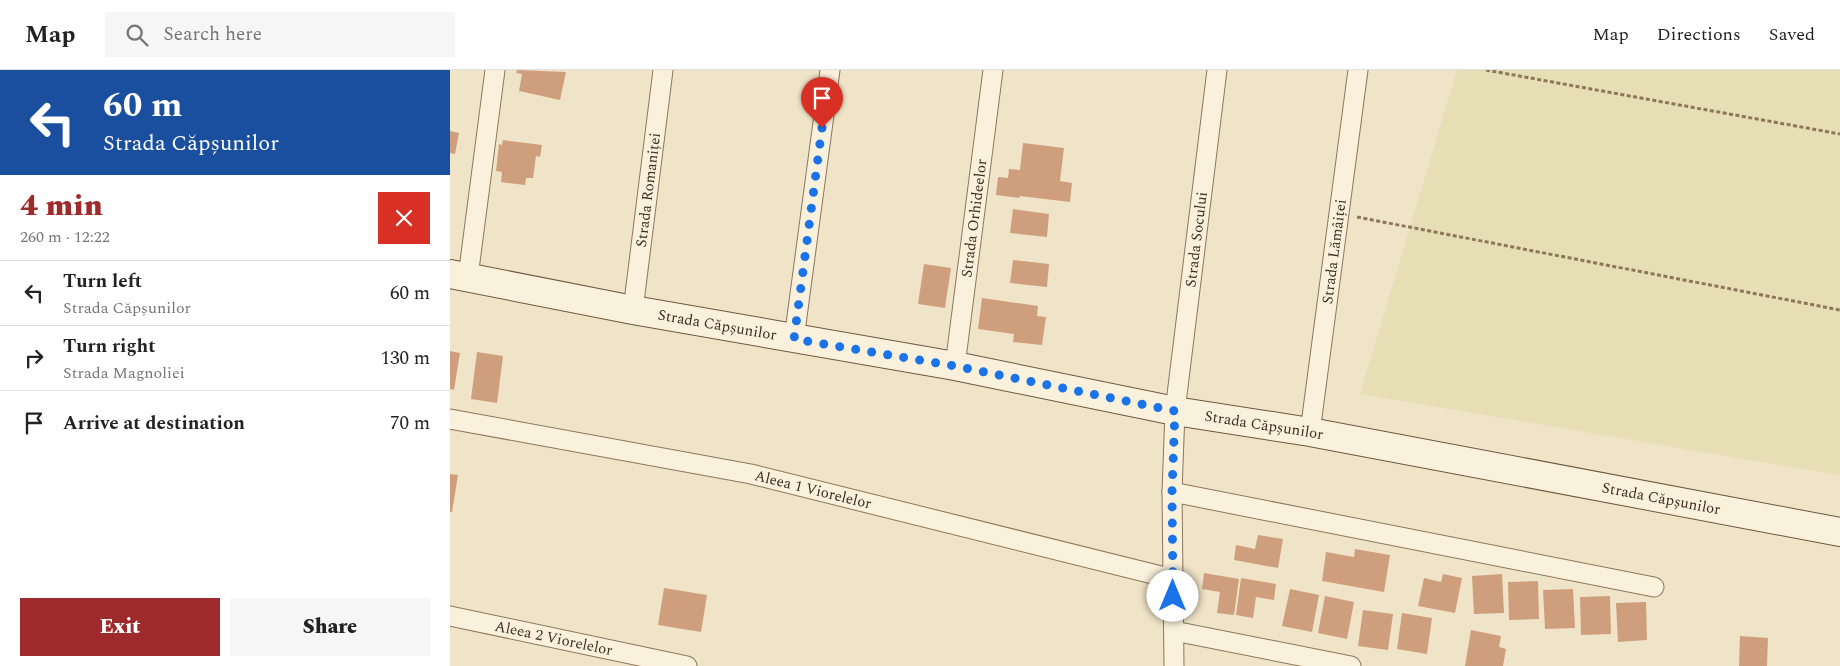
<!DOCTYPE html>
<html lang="en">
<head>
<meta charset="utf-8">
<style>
	body { margin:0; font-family:Spectral,serif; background:#f6f6f6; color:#222; height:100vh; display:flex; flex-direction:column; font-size:19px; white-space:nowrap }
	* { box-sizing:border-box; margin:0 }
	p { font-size:16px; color:#767676 }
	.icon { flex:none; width:28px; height:28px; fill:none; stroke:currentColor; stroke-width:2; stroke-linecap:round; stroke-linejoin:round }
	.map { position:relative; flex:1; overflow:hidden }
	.sheet { display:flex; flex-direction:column; background:#fff; width:450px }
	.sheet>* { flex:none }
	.hud { background:#1a4fa0; color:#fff; overflow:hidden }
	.pin { position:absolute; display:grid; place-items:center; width:42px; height:42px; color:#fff; margin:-51px -21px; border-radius:50% 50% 50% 0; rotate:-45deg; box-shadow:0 0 5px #0007 }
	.pin .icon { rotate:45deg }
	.me { position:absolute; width:55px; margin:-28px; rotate:0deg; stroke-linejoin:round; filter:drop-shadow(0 0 4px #0008) }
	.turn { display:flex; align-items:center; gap:18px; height:105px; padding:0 20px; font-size:22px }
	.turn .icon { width:65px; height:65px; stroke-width:2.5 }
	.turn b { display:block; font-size:35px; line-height:42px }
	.round { display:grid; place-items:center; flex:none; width:52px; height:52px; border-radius:0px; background:#f6f6f6 }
	.head { display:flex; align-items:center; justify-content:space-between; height:85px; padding:0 20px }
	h1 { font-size:30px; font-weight:800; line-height:38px; color:#9e2a2b }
	.button { display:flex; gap:10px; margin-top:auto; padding:10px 20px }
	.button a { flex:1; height:58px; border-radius:0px; background:#9e2a2b; color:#fff; font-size:20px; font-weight:800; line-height:58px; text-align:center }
	.button a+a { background:#f6f6f6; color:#222 }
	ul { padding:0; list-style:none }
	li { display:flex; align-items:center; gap:15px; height:65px; padding:0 20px; border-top:1px solid #e0e0e0 }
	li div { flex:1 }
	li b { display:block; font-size:19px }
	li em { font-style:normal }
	header { display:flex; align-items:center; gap:30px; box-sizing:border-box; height:70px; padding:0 25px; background:#fff; border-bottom:1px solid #e0e0e0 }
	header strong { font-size:24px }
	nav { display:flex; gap:28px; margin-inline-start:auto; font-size:18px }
	.search { width:350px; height:45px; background:#f6f6f6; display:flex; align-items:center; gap:12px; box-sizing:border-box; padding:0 18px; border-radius:0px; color:#767676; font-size:19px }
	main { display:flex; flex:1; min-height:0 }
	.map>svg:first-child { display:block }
</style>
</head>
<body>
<header>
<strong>Map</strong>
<div class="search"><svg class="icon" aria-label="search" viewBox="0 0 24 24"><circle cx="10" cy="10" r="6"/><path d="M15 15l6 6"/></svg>Search here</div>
<nav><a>Map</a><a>Directions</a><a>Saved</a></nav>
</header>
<main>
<section class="sheet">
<div class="hud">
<div class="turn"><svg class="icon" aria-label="left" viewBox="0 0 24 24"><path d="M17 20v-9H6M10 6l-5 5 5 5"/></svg><div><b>60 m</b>Strada Căpșunilor</div></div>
</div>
<div class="head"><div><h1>4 min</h1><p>260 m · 12:22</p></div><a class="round" style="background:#d93025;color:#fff"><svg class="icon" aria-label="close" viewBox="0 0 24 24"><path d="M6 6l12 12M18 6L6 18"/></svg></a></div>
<ul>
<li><svg class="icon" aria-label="left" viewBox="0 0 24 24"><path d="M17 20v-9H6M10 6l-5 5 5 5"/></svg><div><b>Turn left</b><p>Strada Căpșunilor</p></div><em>60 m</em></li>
<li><svg class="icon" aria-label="right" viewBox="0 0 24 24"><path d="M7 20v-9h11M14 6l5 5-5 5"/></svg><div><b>Turn right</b><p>Strada Magnoliei</p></div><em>130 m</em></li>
<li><svg class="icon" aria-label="arrive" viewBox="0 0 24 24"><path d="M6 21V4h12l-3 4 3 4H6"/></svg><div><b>Arrive at destination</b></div><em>70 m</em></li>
</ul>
<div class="button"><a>Exit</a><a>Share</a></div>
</section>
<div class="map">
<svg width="1390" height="596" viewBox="0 0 1390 596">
	<rect width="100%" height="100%" fill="#f0e4c8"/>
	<polygon fill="#e6deb5" points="1007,0 1390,0 1390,405 910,324"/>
	<g fill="#cf9f7d">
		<polygon points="67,0 116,2 110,30 69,21 72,4 66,3"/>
		<polygon points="0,61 9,63 5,84 0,83"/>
		<polygon points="53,70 92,75 90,87 86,86 83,108 76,108 75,115 51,112 52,102 46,101 49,74 52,75"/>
		<polygon points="573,73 614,78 610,111 622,113 620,132 570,126 569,128 546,125 548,107 558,108 559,99 570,100"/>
		<polygon points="563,139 599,144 597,167 560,163"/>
		<polygon points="563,190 599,194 597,217 560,213"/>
		<polygon points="474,194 501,198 495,238 468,234"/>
		<polygon points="532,228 588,236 587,246 596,247 592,275 563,272 564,264 528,259"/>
		<polygon points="0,281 10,283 4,320 0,319"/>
		<polygon points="27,282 53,286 47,333 21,329"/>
		<polygon points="0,404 8,405 2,442 0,442"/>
		<polygon points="808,465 833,469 828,498 784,490 786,475 805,479"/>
		<polygon points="905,479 940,485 934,522 872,511 876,482 904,487"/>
		<polygon points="754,503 789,509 784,545 767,543 770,522 752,519"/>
		<polygon points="993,504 1012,508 1005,543 968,536 974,508 991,512"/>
		<polygon points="1052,504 1054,543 1024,544 1022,506"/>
		<polygon points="791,508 826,514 824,530 806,527 803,548 786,545"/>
		<polygon points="1088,511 1089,549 1059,550 1058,512"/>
		<polygon points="214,518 257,525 251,562 208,555"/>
		<polygon points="840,519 869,525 862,562 832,556"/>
		<polygon points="1123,519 1125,558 1095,559 1093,520"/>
		<polygon points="875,526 904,532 897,569 868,563"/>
		<polygon points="1160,526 1161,564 1131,565 1130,527"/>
		<polygon points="1196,532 1197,570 1168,572 1166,533"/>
		<polygon points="913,540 943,544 938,580 908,576"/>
		<polygon points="952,543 982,548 977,584 947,579"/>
		<polygon points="1021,560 1051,566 1049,577 1056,579 1053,596 1015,596"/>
		<polygon points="1290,566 1318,568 1317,596 1289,596"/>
	</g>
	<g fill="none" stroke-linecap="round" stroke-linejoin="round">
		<defs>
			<g id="street">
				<polyline points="18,207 45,0"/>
				<path id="s1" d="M 183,240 L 213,0"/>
				<polyline points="344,269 380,0"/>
				<path id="s2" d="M 505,296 L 543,0"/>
				<path id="s3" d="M 0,349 L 301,404 L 723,509"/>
				<path id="s4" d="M 860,362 L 908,0"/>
				<polyline points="722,422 1204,517"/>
				<path id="s5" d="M 0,546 L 237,596"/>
				<polyline points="724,561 901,596"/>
				<path id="s6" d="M 724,596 L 722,422 L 725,341 L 767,0"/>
			</g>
			<g id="secondary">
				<path id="s7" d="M 0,204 L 183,240 L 505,296 L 725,341 L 860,362 L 1390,462"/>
			</g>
		</defs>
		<use href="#street" stroke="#8d765c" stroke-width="21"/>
		<use href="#secondary" stroke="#6f573f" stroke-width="30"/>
		<g stroke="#8d765c" stroke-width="3" stroke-dasharray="4 2.5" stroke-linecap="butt">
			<polyline points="1036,0 1390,64"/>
			<polyline points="907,147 1390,240"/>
		</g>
		<use href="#street" stroke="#faf1dc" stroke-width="19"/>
		<use href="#secondary" stroke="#faf1dc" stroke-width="28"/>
	</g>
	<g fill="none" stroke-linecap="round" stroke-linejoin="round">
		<polyline stroke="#1a73e8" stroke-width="9" stroke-dasharray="0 16.2" points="372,58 344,269 505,296 725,341 722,422 723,526"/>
	</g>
	<g text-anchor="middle" stroke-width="4" stroke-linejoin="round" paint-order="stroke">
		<g font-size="15" fill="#3d2e20" stroke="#f7eed8">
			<text dy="5" stroke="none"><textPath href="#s1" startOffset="121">Strada Romaniței</textPath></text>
			<text dy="5" stroke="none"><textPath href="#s2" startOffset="149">Strada Orhideelor</textPath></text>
			<text dy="5" stroke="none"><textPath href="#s6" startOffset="428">Strada Socului</textPath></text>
			<text dy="5" stroke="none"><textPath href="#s4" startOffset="182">Strada Lămâiței</textPath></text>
			<text dy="5" stroke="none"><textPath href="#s7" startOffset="272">Strada Căpșunilor</textPath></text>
			<text dy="5" stroke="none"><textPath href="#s7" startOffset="828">Strada Căpșunilor</textPath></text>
			<text dy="5" stroke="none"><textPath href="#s3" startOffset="370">Aleea 1 Viorelelor</textPath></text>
			<text dy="5" stroke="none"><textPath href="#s7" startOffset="1232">Strada Căpșunilor</textPath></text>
			<text dy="5" stroke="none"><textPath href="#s5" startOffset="106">Aleea 2 Viorelelor</textPath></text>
		</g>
	</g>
</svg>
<div class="pin" style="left:372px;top:58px;background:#d93025"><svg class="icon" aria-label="arrive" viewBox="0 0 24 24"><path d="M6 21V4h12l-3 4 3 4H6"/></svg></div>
<svg class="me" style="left:723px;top:526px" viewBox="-20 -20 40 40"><circle r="19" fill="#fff"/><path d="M0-13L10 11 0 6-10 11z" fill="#1a73e8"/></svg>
</div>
</main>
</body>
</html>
